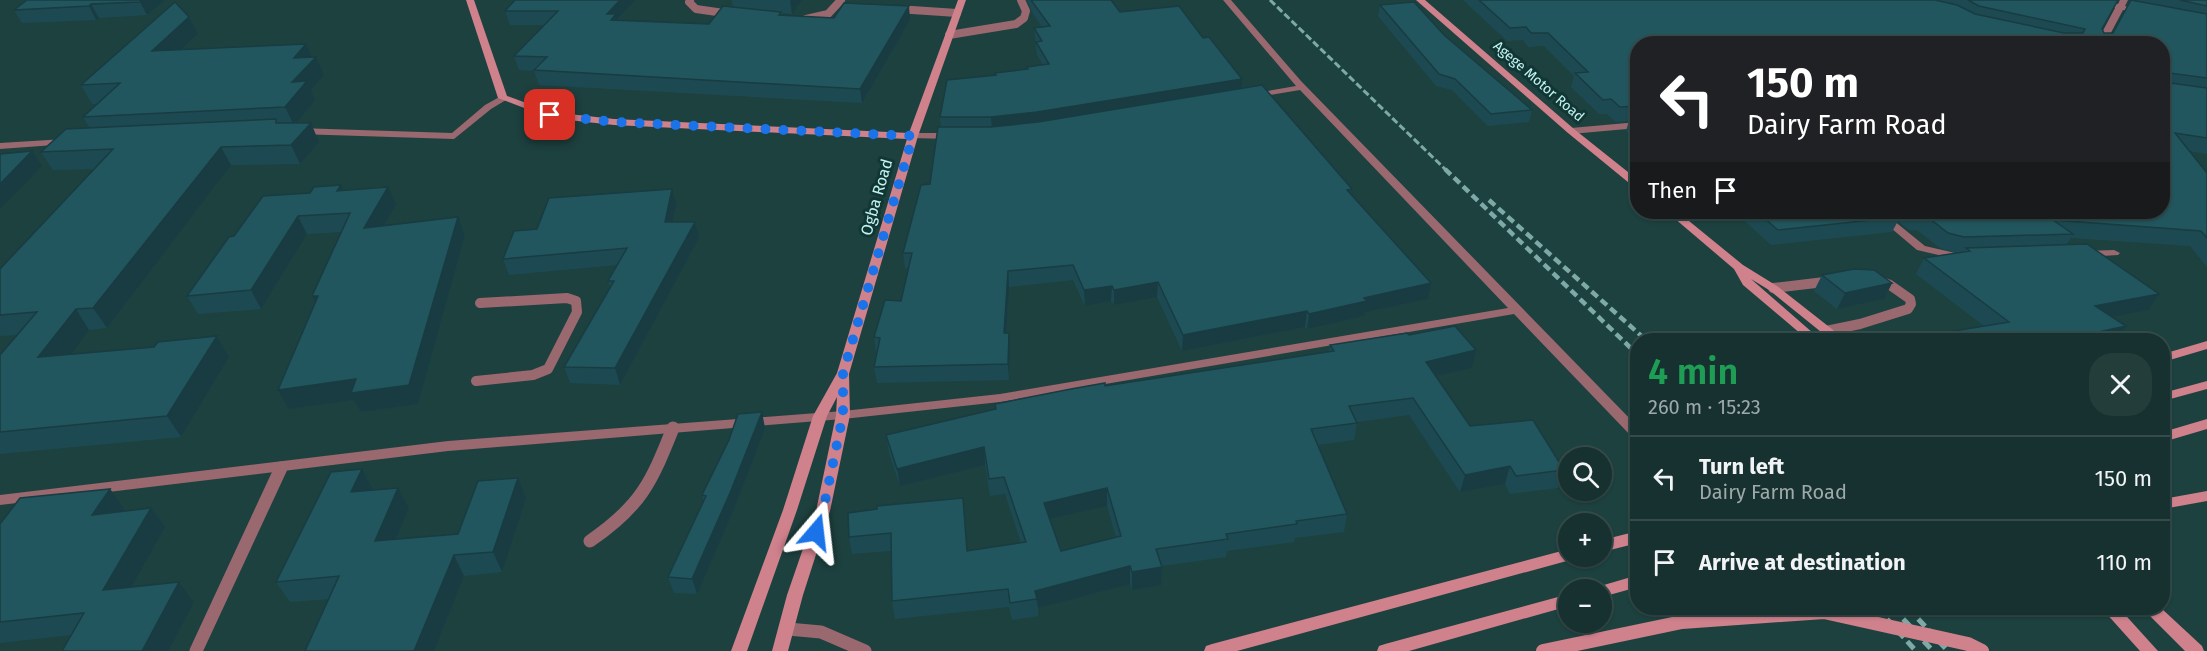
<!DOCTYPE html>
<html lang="en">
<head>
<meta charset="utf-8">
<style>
	body { margin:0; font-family:"Fira Sans",sans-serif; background:#233d3b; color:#f1f3f6; height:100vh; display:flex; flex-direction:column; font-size:22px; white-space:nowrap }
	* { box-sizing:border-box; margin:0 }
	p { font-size:20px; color:#9ea9aa }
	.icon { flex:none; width:33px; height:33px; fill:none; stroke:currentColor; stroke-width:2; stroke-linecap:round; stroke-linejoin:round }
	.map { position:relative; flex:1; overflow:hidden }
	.sheet { position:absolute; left:1630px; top:333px; width:540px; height:282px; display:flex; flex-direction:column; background:#16312f; border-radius:24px; box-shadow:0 2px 4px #0004,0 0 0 2px #354c4b }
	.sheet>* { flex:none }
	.banner { position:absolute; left:1630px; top:36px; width:540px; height:183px; border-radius:24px; box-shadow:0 2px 4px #0004,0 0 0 2px #354c4b; background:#202124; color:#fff; overflow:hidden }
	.controls { position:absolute; left:1558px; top:447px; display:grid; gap:12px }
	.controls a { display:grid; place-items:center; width:54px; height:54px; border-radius:50%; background:#16312f; box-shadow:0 2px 4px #0004,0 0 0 2px #354c4b; font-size:30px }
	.pin { position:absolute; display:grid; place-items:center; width:51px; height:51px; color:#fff; margin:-26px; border-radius:12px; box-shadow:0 3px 9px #0006 }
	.me { position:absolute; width:66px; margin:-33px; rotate:17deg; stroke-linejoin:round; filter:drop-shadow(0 0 4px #0008) }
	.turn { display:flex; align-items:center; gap:21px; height:126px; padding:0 18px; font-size:27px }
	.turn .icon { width:78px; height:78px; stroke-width:2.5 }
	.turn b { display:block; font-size:42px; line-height:51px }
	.then { display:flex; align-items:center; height:57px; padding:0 18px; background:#0003; gap:12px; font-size:22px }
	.round { display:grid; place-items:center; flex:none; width:63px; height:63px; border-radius:24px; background:#233d3b }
	.summary { display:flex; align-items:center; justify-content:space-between; height:102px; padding:0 18px }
	h1 { font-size:36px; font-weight:600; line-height:45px; color:#1e9e55 }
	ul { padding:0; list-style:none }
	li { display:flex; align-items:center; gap:18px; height:84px; padding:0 18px; border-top:2px solid #354c4b }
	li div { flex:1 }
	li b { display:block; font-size:22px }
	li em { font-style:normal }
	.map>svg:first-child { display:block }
</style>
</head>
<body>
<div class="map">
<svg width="2207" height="651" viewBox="0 0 2207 651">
	<rect width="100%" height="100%" fill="#1d413f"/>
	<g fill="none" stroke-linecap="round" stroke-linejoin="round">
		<g stroke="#9a686f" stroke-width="8">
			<polyline points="690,0 689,2 696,9 731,14"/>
			<polyline points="897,9 957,13"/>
			<polyline points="806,19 828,14 841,0"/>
			<polyline points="949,35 1016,24 1024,18 1026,11 1021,0"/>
		</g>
		<g stroke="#9a686f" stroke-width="10">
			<polyline points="1773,288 1833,281"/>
			<polyline points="1826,331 1860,324 1908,309 1911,304 1910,299 1890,285 1879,281"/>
			<polyline points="476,381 533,375 548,369 577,312 576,301 567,298 480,303"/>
		</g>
		<g stroke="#9a686f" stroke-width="13">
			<path d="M 590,541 C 641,506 651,483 673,428"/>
			<polyline points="788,629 821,632 865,651"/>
			<polyline points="196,651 281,468"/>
		</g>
		<g fill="#9a686f" fill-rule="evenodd">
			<polygon points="1223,0 1231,0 1301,81 1638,427 1638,440 1633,438 1514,314 1000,402 843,419 448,451 0,505 0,495 448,441 843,411 1000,394 1508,308 1300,90 1251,98 1251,94 1296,86"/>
			<polygon points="2086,0 2100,0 2118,4 2120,0 2128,0 2125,6 2145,12 2141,14 2123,10 2105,44 2096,44 2115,8"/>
			<polygon points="503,95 508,98 506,100 491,109 454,139 298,134 293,131 298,128 452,133 485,105"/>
			<polygon points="1638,122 1638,128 1571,134 1566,131 1571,128"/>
			<polygon points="913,133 951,133 956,136 951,139 910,138 910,134"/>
			<polygon points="65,139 68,140 68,144 0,149 0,143"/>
			<polygon points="1872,212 1883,212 1925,246 1964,255 1966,257 1960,260 1917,250"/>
			<polygon points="2114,250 2120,253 2118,255 2085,257 2079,254 2085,251"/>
		</g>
		<g fill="#cf818c" fill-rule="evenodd">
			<polygon points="466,0 474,0 507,96 551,112 614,119 909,133 958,0 966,0 918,136 849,374 850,415 830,511 803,595 788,651 772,651 787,595 816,511 836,415 837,397 827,416 797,510 747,651 731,651 783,510 813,416 837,373 907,139 614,125 550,118 498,98"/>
			<polygon points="1416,0 1425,0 1574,129 1638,180 1638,188 1634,187 1568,133"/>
			<polygon points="1667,212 1678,212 1743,265 1777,286 1842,337 1844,340 1831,340 1769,290 1751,279 1821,340 1808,340 1743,285 1734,269"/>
			<polygon points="2207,341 2207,349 2163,362 2163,354"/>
			<polygon points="2207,381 2207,389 2163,401 2163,393"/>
			<polygon points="2207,419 2207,429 2163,442 2163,432"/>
			<polygon points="2207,491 2207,501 2163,509 2163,499"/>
			<polygon points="1638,531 1638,543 1602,552 1602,540"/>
			<polygon points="1569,549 1569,556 1576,556 1574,559 1237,651 1204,651 1206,646 1212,644"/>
			<polygon points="1638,575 1638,587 1602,597 1602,590 1595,590 1597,587"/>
			<polygon points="1569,594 1569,606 1409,651 1377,651 1379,646 1385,644"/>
			<polygon points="2103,608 2119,608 2158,651 2140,651 2105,612"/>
			<polygon points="2144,608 2161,608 2202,646 2204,651 2185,651 2146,612"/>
		</g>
		<polyline stroke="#7da9a6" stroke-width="3" stroke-dasharray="7 3" stroke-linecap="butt" points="1270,0 1446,170"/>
		<g stroke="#7da9a6" stroke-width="4.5" stroke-dasharray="8 4.5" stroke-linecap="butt">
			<polyline points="1445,169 1638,355"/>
			<polyline points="1489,200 1646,340"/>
		</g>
		<g stroke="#7da9a6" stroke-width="5" stroke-dasharray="10 5" stroke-linecap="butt">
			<polyline points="1877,608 1916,651"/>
			<polyline points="1893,608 1933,651"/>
			<polyline points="1908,608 1948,651"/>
		</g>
		<polyline stroke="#cf818c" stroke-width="14" points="1543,651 1682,622 1824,612 1968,644 1982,651"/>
	</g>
	<g fill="#1d4a52" fill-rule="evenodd">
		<polygon points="165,0 147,15 99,18 96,20 22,23 14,10"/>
		<polygon points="515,0 635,0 618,20 709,24 733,7 732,0 802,0 792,14 782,13 782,16 910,20 862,103 539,85 534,71 519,70 514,56 545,25 510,25 505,11"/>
		<polygon points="1027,0 1111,0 1120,12 1241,89 1352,195 1431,283 1428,299 1365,312 1364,316 1307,329 1305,327 1182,351 1157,297 1114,305 1111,301 1085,306 1073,280 1009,287 1006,333 1010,349 1009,380 877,383 874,367 876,353 874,337 901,301 909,268 905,268 903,253 930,184 941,127 940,117 996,75 995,73 1027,70 1027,67 1043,65 1037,55 1034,28 1042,27 1032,12"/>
		<polygon points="1463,0 2118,0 2102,29 2104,33 2112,33 2136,1 2136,0 2207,0 2207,154 2189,151 2207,173 2207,267 2190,246 2071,238 2066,245 2148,310 2111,317 2126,326 2116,340 1899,340 1984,326 1916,274 1924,258 1955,253 1940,248 1917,230 1909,230 1898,221 1892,232 1771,245 1735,212 2163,212 2163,44 1638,44 1638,143 1626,131 1629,121 1616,122 1607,114 1599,114 1571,87 1574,76 1544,46 1528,47 1523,40 1507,41"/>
		<polygon points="1380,5 1444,35 1532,110 1529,122 1488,126 1452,90 1436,86 1378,16"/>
		<polygon points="189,17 198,34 182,50 316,57 324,75 311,90 315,100 296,123 319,142 300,164 231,165 107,328 89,330 70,355 154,347 217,336 229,357 181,437 0,454 0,355 17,335 0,336 0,269 94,169 53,170 41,152 90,128 83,117 97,104 92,104 81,85"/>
		<polygon points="344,191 396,205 384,226 458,217 465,235 418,404 361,412 354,400 289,409 315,302 312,296 341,232 307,234 261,309 198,314 187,296 234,236"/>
		<polygon points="676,204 672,222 695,222 699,238 620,385 570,383 564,367 610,287 608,281 617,265 509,275 503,259 537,229"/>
		<polygon points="1822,275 1892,283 1884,299 1837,309 1814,291"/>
		<path d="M 1409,335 L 1476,350 L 1472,368 L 1436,376 L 1470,426 L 1564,470 L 1558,488 L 1510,494 L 1505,484 L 1460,492 L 1409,415 L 1357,422 L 1354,440 L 1318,445 L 1347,514 L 1344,532 L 1295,538 L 1294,542 L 1227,551 L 1226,557 L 1162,566 L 1161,585 L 1132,590 L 1130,584 L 1038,608 L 1038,616 L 1012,620 L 1009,607 L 895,619 L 892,601 L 891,551 L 852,554 L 849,537 L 965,515 L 967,551 L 1021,543 L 1005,494 L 990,496 L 985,465 L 900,486 L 889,453 L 886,435 L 995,409 L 995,404 L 1105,386 L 1329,352 L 1330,345 ZM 1107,506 L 1116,537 L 1061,551 L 1050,519 Z"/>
		<polygon points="765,428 734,509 697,594 674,593 668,577 704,501 702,495"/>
		<polygon points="362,469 373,490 398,488 409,508 396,539 458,534 518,478 526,498 502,572 464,576 434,651 305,651 329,599 290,602 276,582"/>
		<polygon points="110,489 124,508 122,511 151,508 165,527 132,587 179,582 194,602 71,635 0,643 0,524"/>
	</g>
	<g fill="#183c42">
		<polygon points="142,0 165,0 147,15 140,2"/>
		<polygon points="620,0 635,0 617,20 620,28 607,14"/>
		<polygon points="791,0 802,0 792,14 790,1"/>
		<polygon points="91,4 99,18 96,20 89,6"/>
		<polygon points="909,6 910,20 862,103 860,89"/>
		<polygon points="189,17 198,34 161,69 152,51"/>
		<polygon points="306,44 313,60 316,57 324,75 311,90 315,100 294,126 285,107 294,58"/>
		<polygon points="1242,79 1241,93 992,131 991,117"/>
		<polygon points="311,123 319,142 300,164 291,145"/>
		<polygon points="221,147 231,165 107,328 93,308"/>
		<polygon points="32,151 42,166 0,209 0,184"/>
		<polygon points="341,185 349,203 337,191"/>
		<polygon points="388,187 396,205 372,246 364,228"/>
		<polygon points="672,189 676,204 669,237 665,222"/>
		<polygon points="298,216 307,234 261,309 251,290"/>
		<polygon points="458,217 465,235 418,404 361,412 354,400 289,409 278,390"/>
		<polygon points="695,222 699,238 620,385 615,368"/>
		<polygon points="1008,271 1009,287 1005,349 1004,333"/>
		<polygon points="1158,282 1157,297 1114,305 1114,290"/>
		<polygon points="1431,283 1428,299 1365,312 1364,316 1307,329 1309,314 1364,298"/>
		<polygon points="1892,283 1884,299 1837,309 1845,293"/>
		<polygon points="1112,286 1111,301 1085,306 1084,290"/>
		<polygon points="2159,294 2148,310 2085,322 2095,306"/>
		<polygon points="312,296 318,296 322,315"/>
		<polygon points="76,309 89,330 53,378 38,357"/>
		<polygon points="1307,311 1305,327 1182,351 1183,335"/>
		<polygon points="2126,326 2116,340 2061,340"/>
		<polygon points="1009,333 1010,349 1009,380 1008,364"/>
		<polygon points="217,336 229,357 181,437 167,416"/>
		<polygon points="1476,350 1472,368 1422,379 1426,362"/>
		<polygon points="762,412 765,428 734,509 697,594 692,579"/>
		<polygon points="984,447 985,465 900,486 897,469"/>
		<polygon points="1510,466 1505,484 1460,492 1465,475"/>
		<polygon points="362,469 373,490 351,492"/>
		<polygon points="518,478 526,498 502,572 493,552"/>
		<polygon points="398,488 409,508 386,562 375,541"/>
		<polygon points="1107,488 1107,506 1045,520 1044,503"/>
		<polygon points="110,489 124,508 107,534 92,515"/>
		<polygon points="151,508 165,527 119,610 103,590"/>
		<polygon points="454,555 464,576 434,651 414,651"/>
		<polygon points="1130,566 1130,584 1038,608 1035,591"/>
		<polygon points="1162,567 1161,585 1132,590 1132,572"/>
		<polygon points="179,582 194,602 168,651 142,651"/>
	</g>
	<g fill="#22565f" stroke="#183c42" stroke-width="1.5" fill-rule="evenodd">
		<polygon points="27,0 142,0 140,2 91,4 89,6 14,10"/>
		<polygon points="515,0 620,0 607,14 616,14 611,20 709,24 723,6 781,12 779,15 834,18 844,3 909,6 860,89 534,70 547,57 514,56 558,11 505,11"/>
		<polygon points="1031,0 1111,0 1120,12 1179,6 1203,38 1209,37 1242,79 1037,112 991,117 940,117 947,80 996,75 995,73 1028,69 1027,67 1049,64 1036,42 1042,41 1034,28 1050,26"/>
		<polygon points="1479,0 1935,0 1957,5 1975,14 2064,33 2083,33 2085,29 1979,6 1968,0 2118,0 2102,29 2104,33 2113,33 2131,0 2207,14 2207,78 2170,73 2171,83 2207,88 2207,138 2175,133 2207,173 2207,238 2201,231 2053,220 2073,234 1964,237 1948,233 1925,215 1917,215 1912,212 2163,212 2163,44 1638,44 1638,106 1620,107 1611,99 1603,100 1575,73 1588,72 1548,33 1531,33 1526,27 1510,28"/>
		<polygon points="2180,0 2207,0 2207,6"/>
		<polygon points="175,2 189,17 152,51 306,44 294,58 316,57 292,82 307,81 285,107 83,117 120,83 81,85"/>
		<polygon points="1414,2 1444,35 1532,110 1491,114 1455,79 1439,74 1380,5"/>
		<polygon points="1262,85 1352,189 1347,190 1431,283 1364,298 1367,301 1309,314 1307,311 1183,335 1158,282 1114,290 1112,286 1084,290 1073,265 1008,271 1004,333 1009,333 1008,364 874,367 880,338 874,337 885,300 901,301 912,253 903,253 921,185 930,184 938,127 991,127 1038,122"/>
		<polygon points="1638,116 1638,124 1630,117"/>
		<polygon points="276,119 276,123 311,123 291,145 221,147 93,308 76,309 38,357 154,347 158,342 217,336 167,416 0,432 0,355 37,312 0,315 0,269 113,149 41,152 66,129"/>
		<polygon points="32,151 0,184 0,154"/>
		<polygon points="341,185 337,191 388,187 364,228 458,217 409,385 351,393 356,379 278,390 318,296 312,296 350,213 298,216 251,290 187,296 229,237 234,236 263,196 310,193 314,187"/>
		<polygon points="672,189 665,222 695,222 615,368 564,367 614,281 608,281 627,248 503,259 514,231 537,229 549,198"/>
		<polygon points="1757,212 1894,212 1900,217 1778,230"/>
		<polygon points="2087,244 2159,294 2095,306 2126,326 2061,340 1899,340 2009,322 1924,258 1970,251 1966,248"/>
		<polygon points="1854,269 1874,270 1892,283 1845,293 1822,275"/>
		<path d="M 1455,326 L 1476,350 L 1426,362 L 1470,426 L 1533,420 L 1564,470 L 1516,476 L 1510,466 L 1465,475 L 1413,398 L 1349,406 L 1357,423 L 1311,429 L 1347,514 L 1296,521 L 1297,524 L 1226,534 L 1228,539 L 1156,549 L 1162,567 L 1132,572 L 1130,566 L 1035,591 L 1037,599 L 1010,603 L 1008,589 L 892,601 L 891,533 L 849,537 L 848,513 L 877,509 L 877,506 L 963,498 L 967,551 L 1026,542 L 1004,477 L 989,479 L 984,447 L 897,469 L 886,435 L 996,409 L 995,404 L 1071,389 L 1105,383 L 1105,386 L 1334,351 L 1330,345 L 1407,333 L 1409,335 ZM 1107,488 L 1121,536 L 1061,551 L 1044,503 Z"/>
		<polygon points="762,412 730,493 692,579 668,577 706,496 702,495 729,440 738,414"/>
		<polygon points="362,469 351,492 398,488 375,541 458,534 478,481 518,478 493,552 454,555 414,651 305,651 339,576 276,582 331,472"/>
		<polygon points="110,489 92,515 151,508 103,590 179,582 142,651 62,651 84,613 0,622 0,524 20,498"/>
	</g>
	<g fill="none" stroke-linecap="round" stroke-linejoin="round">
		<polyline stroke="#1a73e8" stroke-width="10" stroke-dasharray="0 18" points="550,115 614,122 913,136 843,373 843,415 823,511 816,532"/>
	</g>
	<g text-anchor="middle" stroke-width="6" stroke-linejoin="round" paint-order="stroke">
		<g font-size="14" fill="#c1f4f0" stroke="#123634">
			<text transform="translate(1539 81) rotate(41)" y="5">Agege Motor Road</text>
		</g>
		<g font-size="16" fill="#c1f4f0" stroke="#123634">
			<text transform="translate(876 197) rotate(-74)" y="6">Ogba Road</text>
		</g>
	</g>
</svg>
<div class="controls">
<a><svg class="icon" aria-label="search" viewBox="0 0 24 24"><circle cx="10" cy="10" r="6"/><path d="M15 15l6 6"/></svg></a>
<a>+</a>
<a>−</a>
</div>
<div class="pin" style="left:550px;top:115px;background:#d93025"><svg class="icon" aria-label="arrive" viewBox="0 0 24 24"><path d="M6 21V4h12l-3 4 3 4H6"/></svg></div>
<svg class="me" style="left:816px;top:532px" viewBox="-20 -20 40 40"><path d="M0-17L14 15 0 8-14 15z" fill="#1a73e8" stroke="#fff" stroke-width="4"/></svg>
<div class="banner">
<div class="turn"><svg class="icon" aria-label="left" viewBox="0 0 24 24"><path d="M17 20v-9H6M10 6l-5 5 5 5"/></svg><div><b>150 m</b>Dairy Farm Road</div></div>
<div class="then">Then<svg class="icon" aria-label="arrive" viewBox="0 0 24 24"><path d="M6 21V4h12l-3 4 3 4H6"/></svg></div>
</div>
<section class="sheet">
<div class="summary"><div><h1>4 min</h1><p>260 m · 15:23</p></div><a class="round"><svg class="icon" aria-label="close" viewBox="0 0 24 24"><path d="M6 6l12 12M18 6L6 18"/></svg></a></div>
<ul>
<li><svg class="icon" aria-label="left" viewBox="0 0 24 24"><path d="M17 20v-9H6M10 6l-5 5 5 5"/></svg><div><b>Turn left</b><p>Dairy Farm Road</p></div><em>150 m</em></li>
<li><svg class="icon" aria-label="arrive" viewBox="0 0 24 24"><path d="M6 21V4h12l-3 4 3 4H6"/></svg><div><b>Arrive at destination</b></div><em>110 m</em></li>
</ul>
</section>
</div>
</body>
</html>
